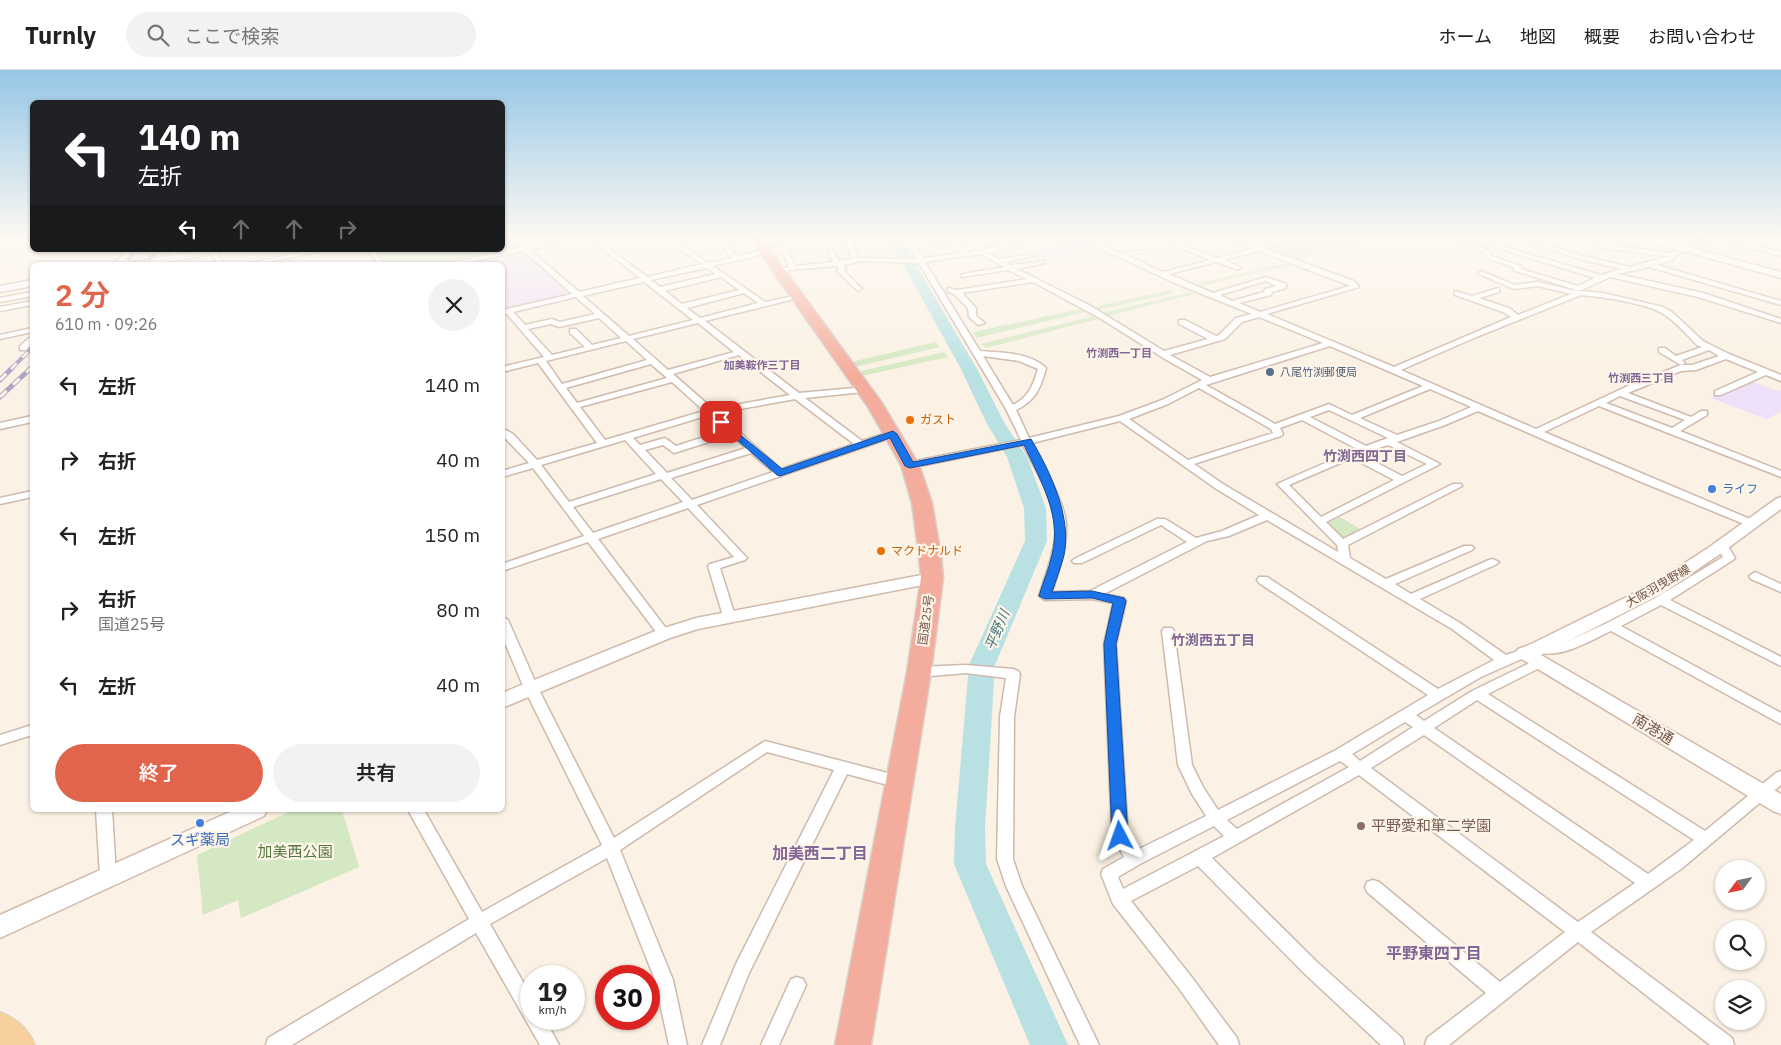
<!DOCTYPE html>
<html lang="ja">
<head>
<meta charset="utf-8">
<style>
	body { margin:0; font-family:"IBM Plex Sans","Noto Sans JP",sans-serif; background:#f2f2f2; color:#222; height:100vh; display:flex; flex-direction:column; font-size:19px; white-space:nowrap }
	* { box-sizing:border-box; margin:0 }
	p { font-size:16px; color:#767676 }
	.icon { flex:none; width:28px; height:28px; fill:none; stroke:currentColor; stroke-width:2; stroke-linecap:round; stroke-linejoin:round }
	.map { position:relative; flex:1; overflow:hidden }
	.panel { position:absolute; left:30px; top:192px; width:475px; height:550px; display:flex; flex-direction:column; background:#fff; border-radius:8px; box-shadow:0 1px 4px #0004 }
	.panel>* { flex:none }
	.hud { position:absolute; left:30px; top:30px; width:475px; height:152px; border-radius:8px; box-shadow:0 1px 4px #0004; background:#202124; color:#fff; overflow:hidden }
	.needle { width:32px; rotate:237deg }
	.fabs { position:absolute; left:1715px; top:790px; display:grid; gap:10px }
	.fabs a { display:grid; place-items:center; width:50px; height:50px; border-radius:50%; background:#fff; box-shadow:0 1px 4px #0004; font-size:25px }
	.speed { position:absolute; left:520px; top:895px; display:flex; gap:10px; font-size:25px; font-weight:700; text-align:center }
	.speed>* { display:grid; place-content:center; width:65px; height:65px; border-radius:50%; background:#fff; box-shadow:0 1px 4px #0004; line-height:1 }
	.speed small { font-size:12px; font-weight:400 }
	.speed .limit { border:8px solid #d22; background:#fff; color:#111 }
	.pin { position:absolute; display:grid; place-items:center; width:42px; height:42px; color:#fff; margin:-21px; border-radius:10px; box-shadow:0 2px 8px #0006 }
	.me { position:absolute; width:55px; margin:-28px; rotate:356deg; stroke-linejoin:round; filter:drop-shadow(0 0 4px #0008) }
	.turn { display:flex; align-items:center; gap:18px; height:105px; padding:0 25px; font-size:22px }
	.turn .icon { width:65px; height:65px; stroke-width:2.5 }
	.turn b { display:block; font-size:35px; line-height:42px }
	.lanes { display:flex; align-items:center; height:48px; padding:0 25px; background:#0003; justify-content:center; gap:25px; direction:ltr }
	.lanes .off { opacity:.35 }
	.round { display:grid; place-items:center; flex:none; width:52px; height:52px; border-radius:26px; background:#f2f2f2 }
	.headline { display:flex; align-items:center; justify-content:space-between; height:85px; padding:0 25px }
	h1 { font-size:30px; font-weight:600; line-height:38px; color:#e1644c }
	.cta { display:flex; gap:10px; margin-top:auto; padding:10px 25px }
	.cta a { flex:1; height:58px; border-radius:30px; background:#e1644c; color:#fff; font-size:20px; font-weight:600; line-height:58px; text-align:center }
	.cta a+a { background:#f2f2f2; color:#222 }
	ul { padding:0; list-style:none }
	li { display:flex; align-items:center; gap:15px; height:75px; padding:0 25px }
	li div { flex:1 }
	li b { display:block; font-size:19px }
	li em { font-style:normal }
	header { display:flex; align-items:center; gap:30px; box-sizing:border-box; height:70px; padding:0 25px; background:#fff; border-bottom:1px solid #e0e0e0 }
	header strong { font-size:24px }
	nav { display:flex; gap:28px; margin-inline-start:auto; font-size:18px }
	.search { width:350px; height:45px; background:#f2f2f2; display:flex; align-items:center; gap:12px; box-sizing:border-box; padding:0 18px; border-radius:28px; color:#767676; font-size:19px }
	.map>svg:first-child { display:block }
</style>
</head>
<body>
<header>
<strong>Turnly</strong>
<div class="search"><svg class="icon" aria-label="search" viewBox="0 0 24 24"><circle cx="10" cy="10" r="6"/><path d="M15 15l6 6"/></svg>ここで検索</div>
<nav><a>ホーム</a><a>地図</a><a>概要</a><a>お問い合わせ</a></nav>
</header>
<div class="map">
<svg width="1781" height="975" viewBox="0 0 1781 975">
	<rect width="100%" height="100%" fill="#fbf1e4"/>
	<g fill="#eee0f8">
		<polygon points="1082,169 1095,175 1070,181 1073,183 1068,184 1071,186 1060,188 1052,184 1031,188 1025,185 1038,182 1033,179"/>
		<polygon points="523,181 567,222 564,225 503,239 502,195 454,195"/>
		<polygon points="1750,311 1778,321 1781,320 1781,342 1766,349 1711,328"/>
	</g>
	<g fill="#d4e8c3">
		<polygon points="503,169 509,169 519,178 440,195 387,195 375,180 502,180"/>
		<polygon points="1295,169 1372,169 1376,170 1293,190 1261,177"/>
		<polygon points="1290,192 1295,194 1197,217 1192,215"/>
		<polygon points="1169,220 1174,223 1098,240 1093,237"/>
		<polygon points="1191,222 1194,224 1107,246 1102,243"/>
		<polygon points="1080,239 1086,242 976,268 973,262"/>
		<polygon points="1094,246 1098,249 986,278 981,274"/>
		<polygon points="935,272 940,277 854,297 851,292"/>
		<polygon points="944,282 948,287 861,306 857,302"/>
		<polygon points="1340,447 1362,460 1344,469 1327,453"/>
		<polygon points="293,740 342,740 359,797 241,848 238,830 203,845 197,785"/>
	</g>
	<g fill="none" stroke-linecap="round" stroke-linejoin="round">
		<polygon fill="#b9e1e4" fill-rule="evenodd" points="889,169 901,169 977,299 1005,354 1027,387 1046,438 1047,471 995,595 985,758 986,794 1068,975 1030,975 954,794 955,758 969,595 1025,471 1024,438 1007,387 987,354 961,299"/>
		<defs>
			<g id="street">
				<path d="M 511,169 L 517,169 L 527,177 L 567,169 L 578,169 L 575,171 L 530,180 L 579,222 L 640,208 L 590,169 L 597,169 L 647,207 L 702,194 L 666,169 L 673,169 L 708,193 L 731,188 L 718,169 L 724,169 L 737,186 L 783,176 L 786,178 L 795,196 L 833,192 L 827,180 L 830,178 L 833,180 L 839,191 L 852,189 L 845,169 L 851,169 L 858,188 L 917,189 L 905,169 L 911,169 L 923,188 L 962,183 L 949,174 L 937,177 L 934,175 L 950,170 L 969,182 L 979,180 L 962,169 L 969,169 L 986,179 L 1028,169 L 1038,169 L 1037,170 L 988,183 L 999,189 L 1035,184 L 1035,186 L 1005,192 L 1011,195 L 1045,191 L 1045,193 L 1017,199 L 1089,235 L 1164,281 L 1208,269 L 1179,254 L 1179,250 L 1185,250 L 1216,266 L 1219,265 L 1236,248 L 1252,244 L 1177,214 L 1080,169 L 1088,169 L 1122,184 L 1144,180 L 1144,182 L 1128,186 L 1163,202 L 1210,190 L 1158,169 L 1166,169 L 1218,188 L 1252,179 L 1229,169 C 1238,169 1248,175 1257,174 C 1269,173 1280,169 1293,169 L 1292,170 L 1261,177 L 1354,211 L 1359,217 L 1267,244 L 1394,297 L 1511,247 L 1503,242 L 1455,225 L 1455,221 L 1472,226 L 1499,218 L 1499,222 L 1479,228 L 1509,238 L 1518,245 L 1571,224 L 1538,216 L 1514,219 L 1479,204 L 1478,203 L 1481,201 L 1515,215 L 1538,212 L 1571,220 L 1603,223 L 1663,237 L 1672,242 L 1703,271 L 1729,284 L 1781,305 L 1781,311 L 1766,305 L 1721,325 L 1715,325 L 1715,321 L 1758,302 L 1726,289 L 1696,300 L 1681,301 L 1628,323 L 1691,347 L 1701,341 L 1707,341 L 1707,345 L 1680,361 L 1781,401 L 1781,407 L 1599,336 L 1544,362 L 1757,452 L 1758,454 L 1757,456 L 1749,456 L 1639,411 L 1478,341 L 1445,355 L 1397,372 L 1440,394 L 1326,452 L 1343,469 L 1453,414 L 1461,414 L 1462,416 L 1348,475 L 1350,488 L 1386,509 L 1464,476 L 1472,476 L 1474,478 L 1472,480 L 1395,514 L 1411,524 L 1489,490 L 1493,489 L 1499,492 L 1497,494 L 1420,529 L 1460,553 L 1506,585 L 1524,579 L 1528,580 L 1530,583 L 1528,586 L 1481,607 L 1416,645 L 1424,651 L 1472,621 L 1540,588 L 1545,589 L 1546,592 L 1545,595 L 1488,624 L 1705,761 L 1776,703 L 1781,701 L 1781,715 L 1681,799 L 1591,862 L 1732,968 L 1734,975 L 1710,975 L 1578,872 L 1449,975 L 1425,975 L 1427,968 L 1486,923 L 1367,822 L 1365,817 L 1367,812 L 1373,810 L 1379,812 L 1500,912 L 1565,862 L 1359,705 L 1212,788 L 1317,892 L 1402,968 L 1404,975 L 1381,975 L 1305,904 L 1198,796 L 1131,831 L 1190,905 L 1237,968 L 1239,975 L 1219,975 L 1178,917 L 1113,834 L 1101,804 L 1103,799 L 1124,787 L 1112,766 L 1104,574 L 1113,533 L 1092,529 L 1045,530 L 1039,526 C 1046,503 1056,479 1056,454 C 1055,432 1033,395 1023,375 L 910,398 L 905,395 L 910,392 L 1021,370 L 1006,339 L 919,193 L 862,191 L 843,195 L 846,199 L 844,201 L 862,219 L 858,221 L 838,202 L 837,201 L 839,199 L 836,196 L 777,201 L 777,199 L 789,197 L 781,180 L 713,196 L 765,232 L 798,225 L 802,227 L 705,251 L 799,323 L 866,317 L 866,321 L 863,322 L 805,328 L 862,371 L 893,361 L 898,364 L 896,366 L 697,435 L 747,488 L 745,490 L 720,498 L 735,546 L 733,549 L 725,549 L 723,546 L 708,496 L 710,494 L 734,487 L 688,438 L 598,469 L 668,561 L 670,564 L 668,567 L 660,567 L 588,472 L 502,501 L 502,494 L 584,466 L 533,398 L 502,407 L 502,401 L 529,393 L 502,365 L 502,358 L 513,364 L 537,390 L 597,373 L 538,293 L 502,302 L 502,297 L 544,287 L 506,243 L 502,244 L 502,240 L 572,224 L 524,181 L 454,195 L 441,195 L 520,178 ZM 1259,181 L 1348,215 L 1350,216 L 1260,242 L 1239,233 L 1271,225 L 1272,222 L 1286,218 L 1286,214 L 1266,207 L 1213,223 L 1169,204 L 1216,192 L 1236,199 L 1240,199 L 1240,197 L 1224,190 ZM 981,184 L 1004,197 L 963,204 L 961,205 L 961,207 L 1009,200 L 1027,209 L 957,220 L 948,218 L 948,222 L 954,224 L 968,238 L 969,247 L 978,255 L 985,253 L 976,246 L 976,238 L 962,223 L 1033,212 L 1098,247 L 1165,289 L 1202,310 L 1162,330 L 1119,346 L 1029,368 L 1016,340 C 1035,331 1041,318 1046,298 C 1030,282 1001,283 980,281 L 925,192 ZM 706,198 L 716,204 L 660,217 L 651,210 ZM 721,207 L 739,220 L 682,234 L 665,221 ZM 1266,211 L 1276,216 L 1265,219 L 1264,222 L 1232,231 L 1220,225 ZM 644,212 L 693,250 L 629,266 L 583,226 ZM 744,223 L 758,233 L 700,248 L 687,238 ZM 1581,225 C 1602,227 1648,233 1665,245 C 1677,253 1687,265 1697,275 L 1702,277 L 1676,286 L 1665,278 L 1659,278 L 1659,282 L 1681,295 L 1630,315 L 1536,359 L 1401,300 L 1474,268 ZM 576,227 L 595,244 L 560,252 L 552,249 L 525,255 L 513,242 ZM 1259,247 L 1323,273 L 1210,307 L 1170,285 L 1225,269 L 1242,252 ZM 599,248 L 621,268 L 592,275 L 576,259 L 570,259 L 570,263 L 585,277 L 552,285 L 528,259 L 551,254 L 559,257 ZM 698,253 L 734,282 L 668,300 L 633,269 ZM 626,271 L 647,290 L 562,314 L 546,291 ZM 1330,276 L 1423,316 L 1352,345 L 1329,334 L 1275,354 L 1206,315 ZM 1709,280 L 1719,286 L 1692,295 L 1681,295 L 1685,293 L 1682,290 ZM 739,285 L 790,325 L 713,339 L 673,304 ZM 983,286 L 1019,291 L 1038,299 C 1033,315 1029,327 1013,335 ZM 651,294 L 667,308 L 577,333 L 566,318 ZM 672,312 L 704,341 L 605,370 L 580,337 ZM 1199,318 L 1271,359 L 1273,363 L 1188,390 L 1129,349 L 1168,334 ZM 1430,319 L 1471,337 L 1439,351 L 1397,365 L 1360,348 ZM 1620,326 L 1685,350 L 1672,358 L 1606,333 ZM 795,329 L 854,374 L 781,399 L 718,343 ZM 1329,340 L 1388,368 L 1366,376 L 1310,347 ZM 709,345 L 726,360 L 676,376 L 665,368 L 640,375 L 633,368 ZM 1302,350 L 1357,379 L 1277,414 L 1337,475 L 1338,482 L 1223,414 L 1194,394 L 1281,366 L 1283,364 L 1280,358 ZM 1120,351 L 1215,418 L 1259,445 L 1222,461 L 1196,468 L 1165,449 L 1157,449 L 1074,489 L 1072,491 L 1074,493 L 1082,493 L 1161,455 L 1187,472 L 1090,521 L 1052,522 C 1059,500 1067,478 1066,454 C 1065,433 1042,393 1032,373 ZM 731,365 L 746,378 L 667,403 L 645,380 L 663,375 L 674,383 ZM 625,370 L 656,404 L 569,432 L 541,395 ZM 1388,375 L 1427,394 L 1402,406 L 1360,384 ZM 751,383 L 773,402 L 692,430 L 671,408 ZM 1352,388 L 1394,410 L 1321,447 L 1289,415 ZM 661,409 L 683,432 L 593,463 L 573,437 ZM 1267,450 L 1452,559 L 1494,590 L 1438,619 L 1267,507 L 1259,507 L 1257,510 L 1259,513 L 1428,625 L 1336,680 L 1218,740 L 1203,717 L 1192,695 L 1174,561 L 1172,558 L 1164,558 L 1162,561 L 1178,695 L 1192,724 L 1206,746 L 1137,780 L 1128,765 L 1116,574 L 1126,531 L 1124,528 L 1104,524 L 1207,471 L 1229,466 ZM 1477,630 L 1694,770 L 1648,804 L 1434,658 ZM 1405,652 L 1413,657 L 1360,691 L 1352,684 ZM 1424,665 L 1635,813 L 1578,852 L 1371,698 ZM 1340,691 L 1349,697 L 1237,759 L 1227,750 ZM 1214,756 L 1224,766 L 1123,819 L 1118,807 L 1140,794 Z"/>
				<polygon points="1448,169 1456,169 1487,180 1491,183 1491,186 1521,196 1521,199 1578,216 1595,208 1471,170 1476,169 1601,205 1621,199 1580,189 1519,169 1528,169 1584,186 1629,197 1669,186 1600,178 1597,176 1600,174 1671,183 1688,178 1688,180 1677,184 1673,190 1657,195 1781,231 1781,235 1649,197 1618,204 1703,223 1781,249 1781,253 1698,227 1610,207 1582,220 1576,220 1513,200 1513,197 1486,188 1483,182"/>
				<polygon points="1670,169 1677,169 1669,174 1665,174 1665,172"/>
				<polygon points="1689,169 1708,171 1713,169 1720,169 1709,175"/>
				<polygon points="1733,170 1781,182 1781,186 1731,173 1730,172"/>
				<polygon points="128,180 135,180 120,195 113,195"/>
				<polygon points="173,180 180,180 172,189 168,189 167,188"/>
				<polygon points="210,180 216,180 224,195 218,195"/>
				<polygon points="313,180 327,180 255,195 241,195"/>
				<polygon points="368,180 374,180 385,195 379,195"/>
				<polygon points="32,222 32,226 0,232 0,228"/>
				<polygon points="32,231 32,235 0,241 0,237"/>
				<polygon points="32,258 32,262 0,269 0,265"/>
				<polygon points="29,268 32,268 32,274 26,280 20,280 20,276"/>
				<polygon points="32,346 32,352 0,359 0,353"/>
				<polygon points="32,421 32,427 0,434 0,428"/>
				<path d="M 1722,472 L 1726,473 L 1735,488 L 1733,490 L 1670,530 L 1781,587 L 1781,596 L 1661,535 L 1621,556 L 1781,643 L 1781,654 L 1611,561 C 1587,572 1561,589 1535,582 L 1533,579 L 1535,576 L 1562,574 L 1607,553 L 1657,527 L 1723,487 L 1716,475 Z"/>
				<polygon points="1755,502 1781,514 1781,522 1751,509 1749,506"/>
				<polygon points="502,546 508,550 538,618 614,768 765,671 899,706 904,708 906,712 904,716 899,718 847,704 749,903 720,975 702,975 736,894 834,700 767,682 620,780 673,910 687,975 669,975 655,910 607,788 490,854 531,926 531,949 545,949 559,975 540,975 476,863 292,975 266,975 268,968 469,849 408,740 424,740 482,842 602,775 524,618 502,566"/>
				<polygon points="966,595 1013,599 1018,601 1020,604 1014,647 1013,789 1022,816 1099,975 1080,975 1006,816 997,789 1000,647 1006,608 966,603 919,607 914,605 913,602 914,599 919,597"/>
				<polygon points="32,655 32,665 0,675 0,665"/>
				<polygon points="96,740 112,740 116,806 114,811 108,813 102,811 100,806"/>
				<polygon points="797,907 803,909 806,915 779,975 761,975 791,909"/>
			</g>
			<g id="secondary">
				<polygon points="1646,169 1659,169 1781,202 1781,208 1647,171"/>
				<polygon points="202,180 223,180 218,183 150,195 128,195 133,192"/>
				<polygon points="32,210 32,216 0,222 0,216"/>
				<polygon points="1781,427 1781,439 1720,484 1663,523 1541,585 1781,724 1781,744 1773,741 1518,587 1515,583 1518,579 1529,575 1651,515 1708,478 1776,429"/>
				<polygon points="932,503 938,504 940,508 938,512 698,559 670,568 502,638 502,623 658,560 696,548"/>
				<polygon points="234,740 267,740 264,746 0,868 0,845"/>
			</g>
			<path id="primary" d="M 0,942 C 16,948 29,959 35,975 L 0,975 Z"/>
			<polygon id="highway" points="752,169 764,169 771,181 882,333 919,395 932,433 941,486 943,508 931,602 871,975 835,975 907,602 921,508 919,486 912,433 901,395 868,337 759,182"/>
		</defs>
		<use href="#street" stroke="#cebaad" stroke-width="3"/>
		<use href="#secondary" stroke="#d1b9ab" stroke-width="3"/>
		<use href="#primary" stroke="#d8d0cc" stroke-width="2"/>
		<use href="#highway" stroke="#d8d0cc" stroke-width="3"/>
		<use href="#street" fill="#fff" fill-rule="evenodd"/>
		<use href="#secondary" fill="#fff" fill-rule="evenodd"/>
		<use href="#primary" fill="#f8d09e" fill-rule="evenodd"/>
		<use href="#highway" fill="#f4ad9c" fill-rule="evenodd"/>
		<defs>
			<g id="rail-far1">
				<polyline points="122,195 139,180"/>
				<polyline points="142,195 159,180"/>
				<polyline points="11,299 32,278"/>
				<polyline points="30,299 32,297"/>
			</g>
			<g id="rail">
				<polyline points="0,310 12,298"/>
				<polyline points="0,327 31,298"/>
			</g>
		</defs>
		<use href="#rail-far1" stroke="#b3a3c4" stroke-width="4"/>
		<use href="#rail" stroke="#b3a3c4" stroke-width="5"/>
		<use href="#rail-far1" stroke="#fef5e9" stroke-width="2.5" stroke-dasharray="8" stroke-linecap="butt"/>
		<use href="#rail" stroke="#fef5e9" stroke-width="3" stroke-dasharray="9" stroke-linecap="butt"/>
	</g>
	<linearGradient id="sky" x2="0" y2="1"><stop stop-color="#95c6e6"/><stop offset="0.55" stop-color="#fdf9f3"/><stop offset="1" stop-color="#fdf9f3" stop-opacity="0"/></linearGradient>
	<rect width="1781" height="305" fill="url(#sky)"/>
	<path fill="#1a73e8" stroke="#114b97" d="M 721,349 L 782,399 L 893,361 L 897,364 L 913,392 L 1031,369 C 1050,401 1072,447 1064,485 C 1061,497 1056,510 1052,522 L 1092,521 L 1124,528 L 1126,531 L 1116,574 L 1128,766 L 1126,770 L 1120,772 L 1115,770 L 1112,766 L 1104,574 L 1113,533 L 1092,528 L 1045,529 L 1039,526 C 1043,512 1049,499 1052,485 C 1062,445 1040,410 1024,375 L 910,398 L 905,396 L 890,368 L 780,406 L 777,405 L 718,353 L 717,352 Z"/>
	<circle fill="#5c6f8a" stroke="#fef5e9" stroke-width="2" cx="1270" cy="302" r="5"/>
	<g fill="#e8710a" stroke="#fef5e9" stroke-width="2">
		<circle cx="910" cy="350" r="5"/>
		<circle cx="881" cy="481" r="5"/>
	</g>
	<g fill="#3f7fe0" stroke="#fef5e9" stroke-width="2">
		<circle cx="1712" cy="419" r="5"/>
		<circle cx="200" cy="753" r="5"/>
	</g>
	<circle fill="#8d6e63" stroke="#fef5e9" stroke-width="2" cx="1361" cy="756" r="5"/>
	<g text-anchor="middle" stroke-width="4.5" stroke-linejoin="round" paint-order="stroke">
		<g font-size="11" font-weight="bold" fill="#836696" stroke="#fef5e9">
			<text x="1119" y="287">竹渕西一丁目</text>
			<text x="762" y="299">加美鞍作三丁目</text>
			<text x="1641" y="312">竹渕西三丁目</text>
		</g>
		<g font-size="11" fill="#4e5e75" stroke="#fef5e9" text-anchor="start">
			<text x="1280" y="306">八尾竹渕郵便局</text>
		</g>
		<g font-size="12" fill="#c56008" stroke="#fef5e9" text-anchor="start">
			<text x="920" y="354">ガスト</text>
			<text x="891" y="485">マクドナルド</text>
		</g>
		<g font-size="12" fill="#366cbe" stroke="#fef5e9" text-anchor="start">
			<text x="1722" y="423">ライフ</text>
		</g>
		<g font-size="12" fill="#73564a" stroke="#fef5e9">
			<text transform="translate(1658 516) rotate(-30)" y="4">大阪羽曳野線</text>
			<text transform="translate(926 550) rotate(-82)" y="4">国道25号</text>
		</g>
		<g font-size="14" font-weight="bold" fill="#836696" stroke="#fef5e9">
			<text x="1365" y="391">竹渕西四丁目</text>
			<text x="1213" y="575">竹渕西五丁目</text>
		</g>
		<g font-size="14" font-style="italic" fill="#42787f" stroke="#fef5e9">
			<text transform="translate(997 560) rotate(-67)" y="5">平野川</text>
		</g>
		<g font-size="15" fill="#73564a" stroke="#fef5e9">
			<text transform="translate(1653 659) rotate(31)" y="5">南港通</text>
		</g>
		<g font-size="15" fill="#785e54" stroke="#fef5e9" text-anchor="start">
			<text x="1371" y="761">平野愛和箪二学園</text>
		</g>
		<g font-size="15" fill="#366cbe" stroke="#fef5e9">
			<text x="200" y="775">スギ薬局</text>
		</g>
		<g font-size="15" fill="#567842" stroke="#fef5e9">
			<text x="295" y="787">加美西公園</text>
		</g>
		<g font-size="16" font-weight="bold" fill="#836696" stroke="#fef5e9">
			<text x="820" y="789">加美西二丁目</text>
			<text x="1434" y="889">平野東四丁目</text>
		</g>
	</g>
</svg>
<div class="fabs">
<a><svg class="needle" viewBox="-14 -14 28 28"><path d="M0-13l5 13h-10z" fill="#e53935"/><path d="M0 13l5-13h-10z" fill="#767676"/></svg></a>
<a><svg class="icon" aria-label="search" viewBox="0 0 24 24"><circle cx="10" cy="10" r="6"/><path d="M15 15l6 6"/></svg></a>
<a><svg class="icon" aria-label="layers" viewBox="0 0 24 24"><path d="M12 4l9 5-9 5-9-5zM3 14l9 5 9-5"/></svg></a>
</div>
<div class="speed"><div>19<small>km/h</small></div><div class="limit">30</div></div>
<div class="pin" style="left:721px;top:352px;background:#d93025"><svg class="icon" aria-label="arrive" viewBox="0 0 24 24"><path d="M6 21V4h12l-3 4 3 4H6"/></svg></div>
<svg class="me" style="left:1120px;top:766px" viewBox="-20 -20 40 40"><path d="M0-17L14 15 0 8-14 15z" fill="#1a73e8" stroke="#fff" stroke-width="4"/></svg>
<div class="hud">
<div class="turn"><svg class="icon" aria-label="left" viewBox="0 0 24 24"><path d="M17 20v-9H6M10 6l-5 5 5 5"/></svg><div><b>140 m</b>左折</div></div>
<div class="lanes"><svg class="icon" aria-label="left" viewBox="0 0 24 24"><path d="M17 20v-9H6M10 6l-5 5 5 5"/></svg><svg class="icon off" aria-label="ahead" viewBox="0 0 24 24"><path d="M12 20V5M6 11l6-6 6 6"/></svg><svg class="icon off" aria-label="ahead" viewBox="0 0 24 24"><path d="M12 20V5M6 11l6-6 6 6"/></svg><svg class="icon off" aria-label="right" viewBox="0 0 24 24"><path d="M7 20v-9h11M14 6l5 5-5 5"/></svg></div>
</div>
<section class="panel">
<div class="headline"><div><h1>2 分</h1><p>610 m · 09:26</p></div><a class="round"><svg class="icon" aria-label="close" viewBox="0 0 24 24"><path d="M6 6l12 12M18 6L6 18"/></svg></a></div>
<ul>
<li><svg class="icon" aria-label="left" viewBox="0 0 24 24"><path d="M17 20v-9H6M10 6l-5 5 5 5"/></svg><div><b>左折</b></div><em>140 m</em></li>
<li><svg class="icon" aria-label="right" viewBox="0 0 24 24"><path d="M7 20v-9h11M14 6l5 5-5 5"/></svg><div><b>右折</b></div><em>40 m</em></li>
<li><svg class="icon" aria-label="left" viewBox="0 0 24 24"><path d="M17 20v-9H6M10 6l-5 5 5 5"/></svg><div><b>左折</b></div><em>150 m</em></li>
<li><svg class="icon" aria-label="right" viewBox="0 0 24 24"><path d="M7 20v-9h11M14 6l5 5-5 5"/></svg><div><b>右折</b><p>国道25号</p></div><em>80 m</em></li>
<li><svg class="icon" aria-label="left" viewBox="0 0 24 24"><path d="M17 20v-9H6M10 6l-5 5 5 5"/></svg><div><b>左折</b></div><em>40 m</em></li>
</ul>
<div class="cta"><a>終了</a><a>共有</a></div>
</section>
</div>
</body>
</html>
